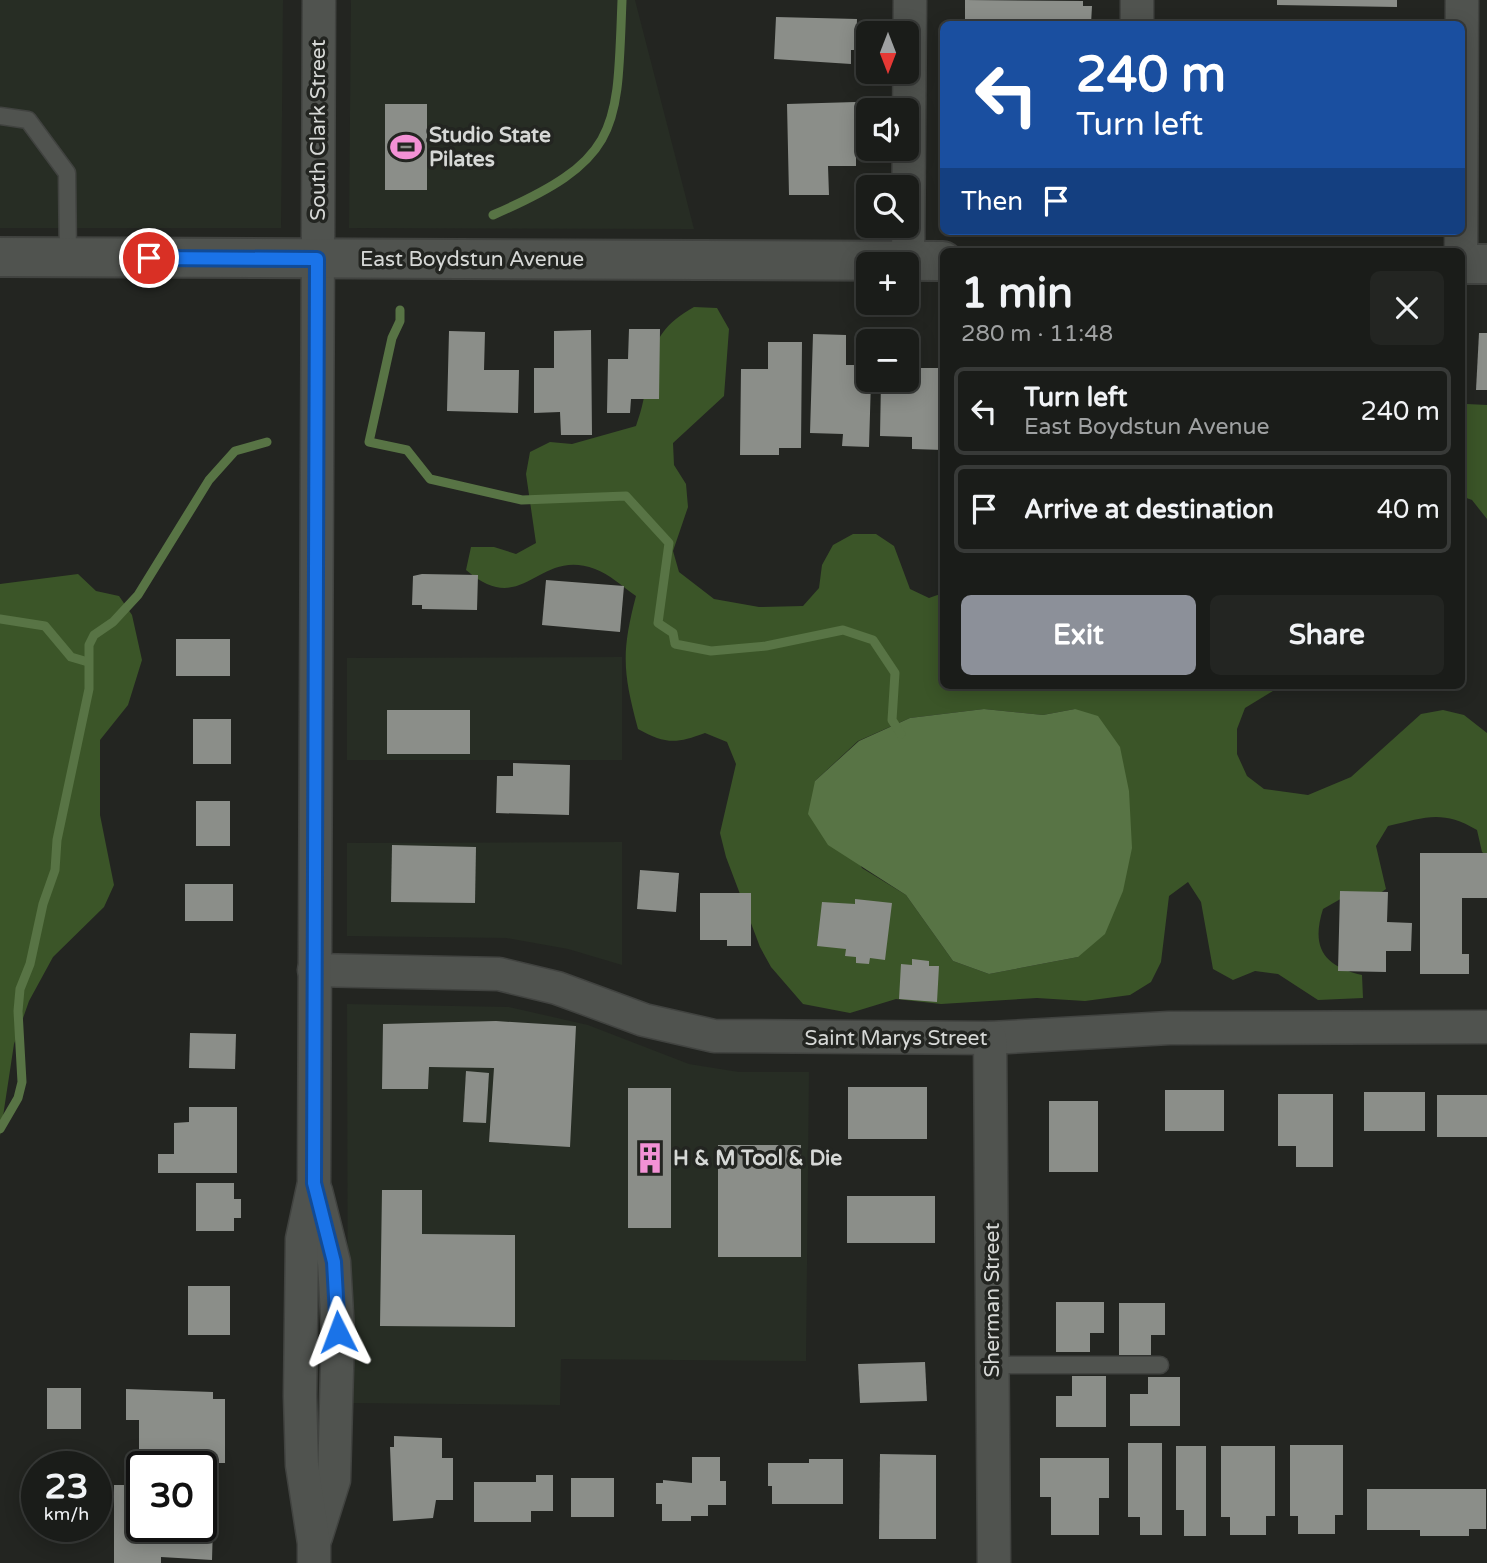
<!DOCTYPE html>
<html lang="en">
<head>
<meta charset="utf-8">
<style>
	body { margin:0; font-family:"Varela Round",sans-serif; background:#232522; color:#f1f3f6; height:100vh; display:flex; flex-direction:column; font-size:26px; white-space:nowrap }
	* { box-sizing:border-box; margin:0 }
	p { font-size:23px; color:#9fa1a2 }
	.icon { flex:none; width:38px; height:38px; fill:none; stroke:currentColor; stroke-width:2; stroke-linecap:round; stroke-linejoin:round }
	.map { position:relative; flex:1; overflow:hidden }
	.drawer { position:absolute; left:940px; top:248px; width:525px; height:441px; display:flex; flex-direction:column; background:#1a1c19; border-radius:10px; box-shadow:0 4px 18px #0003,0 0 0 2px #383a38 }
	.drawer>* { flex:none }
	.banner { position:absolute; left:940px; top:21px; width:525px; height:214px; border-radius:10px; box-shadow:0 4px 18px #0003,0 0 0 2px #383a38; background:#1a4fa0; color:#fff; overflow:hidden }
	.needle { width:46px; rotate:180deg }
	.fabs { position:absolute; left:856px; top:21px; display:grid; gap:14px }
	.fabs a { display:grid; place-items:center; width:63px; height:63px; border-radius:10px; background:#1a1c19; box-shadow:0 4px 18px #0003,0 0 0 2px #383a38; font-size:35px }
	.speed { position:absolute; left:21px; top:1451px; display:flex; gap:14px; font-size:35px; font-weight:700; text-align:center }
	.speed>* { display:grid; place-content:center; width:91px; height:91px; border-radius:50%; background:#1a1c19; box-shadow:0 4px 18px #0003,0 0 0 2px #383a38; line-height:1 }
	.speed small { font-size:18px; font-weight:400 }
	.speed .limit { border:4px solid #111; border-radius:10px; background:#fff; color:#111 }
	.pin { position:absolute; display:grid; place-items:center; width:60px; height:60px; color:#fff; margin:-30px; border:4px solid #fff; border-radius:50%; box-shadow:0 2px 7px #0007 }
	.me { position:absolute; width:77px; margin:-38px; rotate:357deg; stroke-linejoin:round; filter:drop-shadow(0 0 5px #0008) }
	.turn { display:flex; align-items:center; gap:24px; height:147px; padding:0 21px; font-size:32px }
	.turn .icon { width:91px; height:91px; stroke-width:2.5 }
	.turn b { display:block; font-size:49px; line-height:60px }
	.then { display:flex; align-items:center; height:66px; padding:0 21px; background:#0003; gap:14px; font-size:26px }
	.round { display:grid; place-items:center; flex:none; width:74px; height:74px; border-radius:10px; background:#232522 }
	.summary { display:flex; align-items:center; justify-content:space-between; height:119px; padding:0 21px }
	h1 { font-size:42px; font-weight:700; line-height:52px }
	.action { display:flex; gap:14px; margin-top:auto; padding:14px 21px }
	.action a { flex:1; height:80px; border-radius:10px; background:#8c9099; color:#fff; font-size:28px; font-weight:700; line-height:80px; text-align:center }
	.action a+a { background:#232522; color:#f1f3f6 }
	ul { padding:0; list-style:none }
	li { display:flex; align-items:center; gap:21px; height:88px; margin:0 14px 10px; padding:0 7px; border:4px solid #383a38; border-radius:10px }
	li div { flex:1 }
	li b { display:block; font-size:26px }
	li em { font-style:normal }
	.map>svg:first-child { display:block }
</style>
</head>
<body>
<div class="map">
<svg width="1487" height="1563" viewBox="0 0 1487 1563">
	<rect width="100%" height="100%" fill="#232521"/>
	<g fill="#272d24">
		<polygon points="0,0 283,0 281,228 0,228"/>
		<polygon points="351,0 635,0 694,229 349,228"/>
		<polygon points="622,657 622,760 347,760 347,658"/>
		<polygon points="622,842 622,965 568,949 506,938 347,936 347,843"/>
		<polygon points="347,1004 509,1007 588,1025 689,1064 739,1072 809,1072 806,1361 561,1359 560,1405 348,1403"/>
	</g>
	<g fill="#3b5528" fill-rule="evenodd">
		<path d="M 694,307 L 717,308 L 729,329 L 724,396 L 673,443 L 674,465 L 686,484 L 688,507 L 673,551 L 679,572 L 714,599 L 759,607 L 803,606 L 819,588 L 822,565 L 833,545 L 853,534 L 876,534 L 894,546 L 910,589 L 929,598 L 943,593 L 943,686 L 1281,686 L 1245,708 L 1237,729 L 1237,754 L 1247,776 L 1264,789 L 1308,795 L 1351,777 L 1421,714 L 1443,710 L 1464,715 L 1487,733 L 1487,856 L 1482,852 L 1477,830 C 1441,809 1425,818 1388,826 L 1376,846 L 1386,889 L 1366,903 L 1344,897 L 1323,909 C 1311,947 1323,966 1362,975 L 1363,998 L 1318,1000 L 1278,974 L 1255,971 L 1233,980 L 1213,969 L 1201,902 L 1188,882 L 1169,896 L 1161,962 L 1151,982 L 1130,995 L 1085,1001 L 1037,998 L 941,1004 L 896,999 L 850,1013 L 803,1004 L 771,967 L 760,947 L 726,857 L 720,833 L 736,764 L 727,742 L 705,733 C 676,744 665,744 638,729 C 623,673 621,653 636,596 C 623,587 609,574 595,569 C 537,547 524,620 466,570 L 471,547 L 494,547 L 516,554 L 536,543 L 526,474 L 530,452 L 550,442 L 572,444 L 636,426 C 656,375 637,338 694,307 ZM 984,709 L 1043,715 L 1075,709 L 1078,957 L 989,974 L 953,961 L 906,895 L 862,868 L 815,781 L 858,741 L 910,718 Z"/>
		<polygon points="1461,398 1467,404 1487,405 1487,519 1472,500 1461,496"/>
		<polygon points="78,574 96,591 119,596 132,615 142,660 128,705 100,740 100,815 114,885 104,907 53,957 29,1001 14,1044 0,1136 0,584"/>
	</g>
	<polygon fill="#587445" points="984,709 1043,715 1075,709 1098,716 1120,747 1129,791 1132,848 1123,891 1105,934 1078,957 989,974 953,961 906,895 828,845 808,814 815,781 859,741 910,718"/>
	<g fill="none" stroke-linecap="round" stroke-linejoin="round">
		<g stroke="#587445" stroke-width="9">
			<path d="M 493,215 C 622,159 617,130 622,0"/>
			<polyline points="400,310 400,321 392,338 369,442 407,450 430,479 522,500 626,496 669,543 658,623 673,633 675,644 711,651 766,646 843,630 873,640 895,673 892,720 901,734"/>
			<polyline points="0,619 45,626 71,657 88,662"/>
			<polyline points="0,1129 18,1098 22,1082 18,1011 20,989 30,964 43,904 55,870 57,840 89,689 89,645 94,635 113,622 138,595 209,480 235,451 267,442"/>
		</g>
	</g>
	<g fill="#8b8e89">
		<polygon points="965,0 1083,1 1083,6 1092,6 1091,24 965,24"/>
		<polygon points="1277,0 1397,0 1397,7 1277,5"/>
		<polygon points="776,17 857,19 856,50 851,50 851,64 774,59"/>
		<polygon points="1278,19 1394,21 1394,24 1278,24"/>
		<polygon points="856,102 856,166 828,166 829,195 789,195 787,104"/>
		<rect x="385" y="104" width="42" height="86"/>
		<polygon points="629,329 660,329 659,399 631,399 630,413 607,413 608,359 628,359"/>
		<polygon points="591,330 592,435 561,435 560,412 534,413 534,368 554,368 554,331"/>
		<polygon points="449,331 485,332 484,370 519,370 518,413 447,411"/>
		<polygon points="1479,333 1487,333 1487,390 1476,390"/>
		<polygon points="813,334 846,335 846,365 868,365 868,380 871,380 869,447 842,446 843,434 810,433"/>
		<polygon points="883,335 917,335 917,368 943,368 943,450 912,449 912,437 880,436 881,380 906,380 906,341 882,341"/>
		<polygon points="768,342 802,342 801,448 779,448 779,455 740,455 741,369 768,369"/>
		<polygon points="422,574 478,575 477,610 422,609 422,605 412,605 413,576"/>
		<polygon points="546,580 624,586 620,632 542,625"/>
		<rect x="176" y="639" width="54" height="37"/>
		<rect x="387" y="710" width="83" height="44"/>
		<rect x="193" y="719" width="38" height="45"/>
		<polygon points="513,763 570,765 569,815 496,813 497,776 513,776"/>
		<rect x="196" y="801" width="34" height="45"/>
		<polygon points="392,845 476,847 475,903 391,902"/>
		<polygon points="1420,853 1487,853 1487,898 1462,898 1462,954 1469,954 1469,974 1420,974"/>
		<polygon points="640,870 679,873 676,912 637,909"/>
		<rect x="185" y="884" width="48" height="37"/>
		<polygon points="1340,891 1388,892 1387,922 1412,923 1411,951 1386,951 1386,972 1338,971"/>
		<polygon points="700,893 751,893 751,946 727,946 727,940 700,940"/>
		<polygon points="855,899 892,903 885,960 870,958 869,964 856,963 856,957 845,956 846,949 817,946 822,902 855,904"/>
		<polygon points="912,959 929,961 929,966 939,966 937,1002 899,999 901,964 912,965"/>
		<polygon points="496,1021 576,1026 570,1147 489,1142 494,1068 429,1067 428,1089 382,1089 383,1024"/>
		<polygon points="190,1033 236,1034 235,1069 189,1068"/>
		<polygon points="466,1071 489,1073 486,1123 463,1122"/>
		<rect x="848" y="1087" width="79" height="52"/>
		<rect x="628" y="1088" width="43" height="140"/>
		<rect x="1165" y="1090" width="59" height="41"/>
		<rect x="1364" y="1092" width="61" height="39"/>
		<polygon points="1278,1094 1333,1094 1333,1167 1296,1167 1296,1146 1278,1146"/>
		<rect x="1437" y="1095" width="50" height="42"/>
		<rect x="1049" y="1101" width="49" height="71"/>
		<polygon points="189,1107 237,1107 237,1173 158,1173 158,1154 174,1154 174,1123 189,1122"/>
		<rect x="718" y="1145" width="83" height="112"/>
		<polygon points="196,1183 234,1183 234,1199 241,1199 241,1218 234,1218 234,1231 196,1231"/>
		<polygon points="382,1190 422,1190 422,1234 515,1235 515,1327 380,1326"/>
		<rect x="847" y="1196" width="88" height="47"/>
		<rect x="188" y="1286" width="42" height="49"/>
		<polygon points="1056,1302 1104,1302 1104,1333 1090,1333 1090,1352 1056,1352"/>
		<polygon points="1119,1303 1165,1303 1165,1335 1151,1335 1151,1355 1119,1355"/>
		<polygon points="925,1362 927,1401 860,1403 858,1364"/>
		<polygon points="1072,1376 1106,1376 1106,1427 1056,1427 1056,1396 1072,1396"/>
		<polygon points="1148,1377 1180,1377 1180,1426 1130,1426 1130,1394 1148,1394"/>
		<rect x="47" y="1388" width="34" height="41"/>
		<polygon points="126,1389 213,1392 213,1399 225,1399 225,1463 139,1463 139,1420 126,1420"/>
		<polygon points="394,1436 442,1438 442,1458 453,1458 453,1500 436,1500 433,1518 393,1521 390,1447 394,1447"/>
		<polygon points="1128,1443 1162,1443 1162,1535 1140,1535 1140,1517 1128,1517"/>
		<polygon points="1290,1445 1343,1445 1343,1515 1335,1515 1335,1534 1298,1534 1298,1516 1290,1516"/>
		<polygon points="1176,1446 1206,1446 1206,1536 1184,1536 1184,1510 1176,1510"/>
		<polygon points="1221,1446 1275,1446 1275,1516 1266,1516 1266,1535 1230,1535 1230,1517 1221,1517"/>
		<polygon points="880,1454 936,1455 936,1539 879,1539"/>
		<polygon points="692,1457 720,1457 720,1481 726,1481 726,1505 708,1505 708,1516 691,1516 691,1521 662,1521 662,1504 656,1504 656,1483 663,1483 663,1480 692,1483"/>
		<polygon points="1040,1458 1109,1458 1109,1498 1099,1498 1099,1535 1051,1535 1051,1497 1040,1497"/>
		<polygon points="809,1459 843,1459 843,1504 772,1504 772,1486 768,1486 768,1463 809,1463"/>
		<polygon points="536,1475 553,1475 553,1511 531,1511 531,1522 474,1522 474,1482 536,1482"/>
		<rect x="571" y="1478" width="43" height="39"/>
		<polygon points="114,1485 142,1485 142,1526 213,1525 212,1560 161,1557 161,1563 114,1563"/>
		<polygon points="1367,1489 1486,1489 1486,1529 1469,1529 1469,1536 1420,1536 1420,1530 1367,1530"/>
	</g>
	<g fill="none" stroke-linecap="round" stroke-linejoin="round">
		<defs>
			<g id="service">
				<polyline points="0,116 28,120 67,173 68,257"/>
				<polyline points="993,1365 1160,1365"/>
			</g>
			<g id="minor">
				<polyline points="1137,24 1137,0"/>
				<polyline points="908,261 910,0"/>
				<polyline points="1461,264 1462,0"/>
				<polyline points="314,970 499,974 557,988 644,1020 714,1036 990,1038 1169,1028 1487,1027"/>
				<polyline points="990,1038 994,1563"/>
				<polyline points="316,1537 334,1480 338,1332 334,1262 316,1191"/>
				<polyline points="314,1563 314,1543 302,1465 300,1396 302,1239 314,1183 319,0"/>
			</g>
			<g id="tertiary">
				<polyline points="0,257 943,261"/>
				<polyline points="1461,264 1487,264"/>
			</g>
		</defs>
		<use href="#service" stroke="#414340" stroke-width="19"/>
		<use href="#minor" stroke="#414340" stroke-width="35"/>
		<use href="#tertiary" stroke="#414340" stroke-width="42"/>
		<use href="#service" stroke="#50534f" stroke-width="16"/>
		<use href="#minor" stroke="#50534f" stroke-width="32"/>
		<use href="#tertiary" stroke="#50534f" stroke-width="38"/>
	</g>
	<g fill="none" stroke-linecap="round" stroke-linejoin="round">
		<defs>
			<polyline id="route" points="149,258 317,259 314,1183 334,1262 338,1332"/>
		</defs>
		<use href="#route" stroke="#114b97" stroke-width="18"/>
		<use href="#route" stroke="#1a73e8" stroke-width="12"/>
	</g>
	<defs>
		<symbol id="stadium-bare" viewBox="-9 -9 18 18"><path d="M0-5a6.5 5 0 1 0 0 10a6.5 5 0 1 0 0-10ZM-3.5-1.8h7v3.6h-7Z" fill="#f391d5" stroke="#232521" stroke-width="2.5" paint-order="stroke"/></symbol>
		<symbol id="building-bare" viewBox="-9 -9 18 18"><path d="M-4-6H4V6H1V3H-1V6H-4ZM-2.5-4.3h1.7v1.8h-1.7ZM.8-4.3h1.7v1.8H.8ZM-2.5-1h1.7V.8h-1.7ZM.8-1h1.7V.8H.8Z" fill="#f391d5" stroke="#232521" stroke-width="2.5" paint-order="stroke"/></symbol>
	</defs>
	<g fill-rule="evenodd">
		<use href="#stadium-bare" x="384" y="125" width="44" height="44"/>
		<use href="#building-bare" x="628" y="1136" width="44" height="44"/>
	</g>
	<g text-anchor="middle" stroke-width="7" stroke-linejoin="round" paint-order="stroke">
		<g font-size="21" fill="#d6d8d6" stroke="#232521">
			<text transform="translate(318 130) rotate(-90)" y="7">South Clark Street</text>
			<text x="472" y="266">East Boydstun Avenue</text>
			<text x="896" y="1045">Saint Marys Street</text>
			<text transform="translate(992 1300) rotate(-90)" y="7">Sherman Street</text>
		</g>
		<g font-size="21" font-weight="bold" fill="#d6d8d6" stroke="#232521" text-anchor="start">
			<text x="429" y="142">Studio State<tspan x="429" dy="24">Pilates</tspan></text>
			<text x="673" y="1165">H &amp; M Tool &amp; Die</text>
		</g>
	</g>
</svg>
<div class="fabs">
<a><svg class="needle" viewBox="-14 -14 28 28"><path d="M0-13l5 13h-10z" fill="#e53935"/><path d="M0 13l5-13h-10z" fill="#9fa1a2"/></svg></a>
<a><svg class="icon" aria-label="sound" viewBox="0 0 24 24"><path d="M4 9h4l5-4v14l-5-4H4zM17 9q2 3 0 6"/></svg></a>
<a><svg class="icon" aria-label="search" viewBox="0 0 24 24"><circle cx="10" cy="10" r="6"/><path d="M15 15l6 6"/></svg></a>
<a>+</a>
<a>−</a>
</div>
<div class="speed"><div>23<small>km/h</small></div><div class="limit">30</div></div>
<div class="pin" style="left:149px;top:258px;background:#d93025"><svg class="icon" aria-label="arrive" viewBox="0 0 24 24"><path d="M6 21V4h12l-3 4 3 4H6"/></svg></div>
<svg class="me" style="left:338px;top:1332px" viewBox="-20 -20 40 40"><path d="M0-17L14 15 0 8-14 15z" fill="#1a73e8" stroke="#fff" stroke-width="4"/></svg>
<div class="banner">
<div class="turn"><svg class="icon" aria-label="left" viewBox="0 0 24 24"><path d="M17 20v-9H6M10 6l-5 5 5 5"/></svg><div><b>240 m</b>Turn left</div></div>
<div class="then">Then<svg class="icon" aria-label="arrive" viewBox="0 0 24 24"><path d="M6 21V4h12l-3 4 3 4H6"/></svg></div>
</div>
<section class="drawer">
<div class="summary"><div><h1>1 min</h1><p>280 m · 11:48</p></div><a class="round"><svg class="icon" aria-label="close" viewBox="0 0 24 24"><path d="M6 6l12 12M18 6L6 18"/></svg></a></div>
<ul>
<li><svg class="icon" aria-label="left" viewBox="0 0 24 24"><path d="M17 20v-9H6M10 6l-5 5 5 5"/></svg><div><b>Turn left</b><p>East Boydstun Avenue</p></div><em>240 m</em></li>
<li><svg class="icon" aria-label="arrive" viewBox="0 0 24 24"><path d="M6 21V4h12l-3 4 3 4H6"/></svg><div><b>Arrive at destination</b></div><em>40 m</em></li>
</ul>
<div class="action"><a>Exit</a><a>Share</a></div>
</section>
</div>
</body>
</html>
